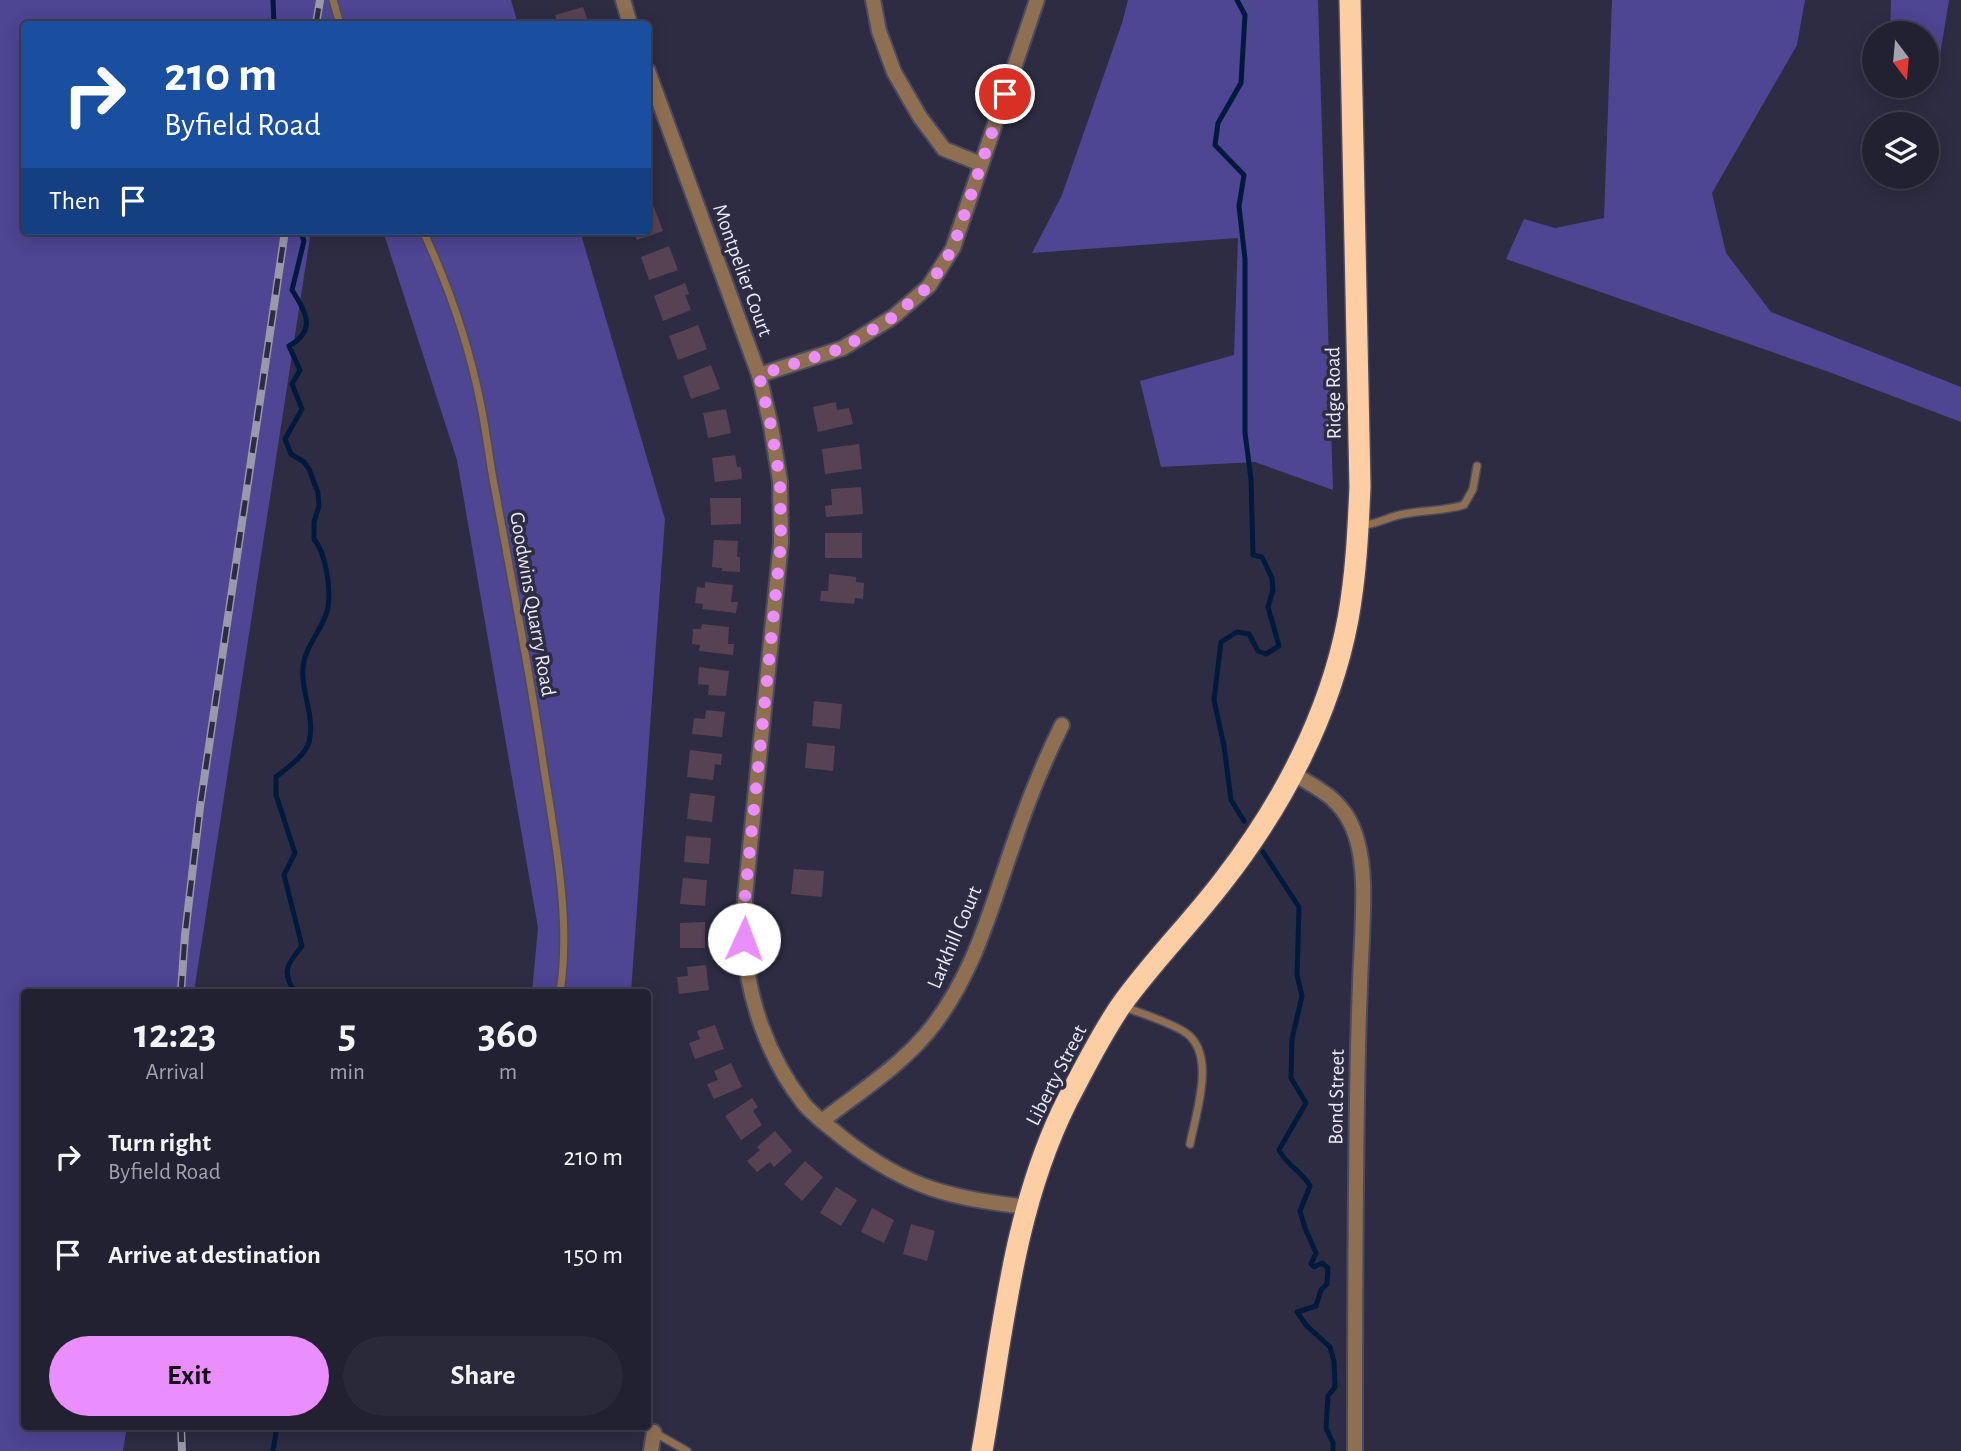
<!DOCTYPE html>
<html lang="en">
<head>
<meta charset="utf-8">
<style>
	body { margin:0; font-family:"Alegreya Sans",sans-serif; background:#2a293a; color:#f1f3f6; height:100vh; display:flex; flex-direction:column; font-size:26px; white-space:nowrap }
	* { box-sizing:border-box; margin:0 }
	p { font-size:23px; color:#a2a3ac }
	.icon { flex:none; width:38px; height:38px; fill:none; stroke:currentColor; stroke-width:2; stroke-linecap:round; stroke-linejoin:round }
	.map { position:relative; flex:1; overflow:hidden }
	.details { position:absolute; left:21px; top:989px; width:630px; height:441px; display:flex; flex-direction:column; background:#222132; border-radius:7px; box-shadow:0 4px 18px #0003,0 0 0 2px #3f3e4d }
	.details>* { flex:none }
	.banner { position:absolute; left:21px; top:21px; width:630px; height:214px; border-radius:7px; box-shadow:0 4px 18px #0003,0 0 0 2px #3f3e4d; background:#1a4fa0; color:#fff; overflow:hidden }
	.needle { width:46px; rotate:164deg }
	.fabs { position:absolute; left:1862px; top:21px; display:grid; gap:14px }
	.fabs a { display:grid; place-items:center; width:77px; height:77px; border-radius:50%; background:#222132; box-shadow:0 4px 18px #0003,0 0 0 2px #3f3e4d; font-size:35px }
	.pin { position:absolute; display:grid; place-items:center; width:60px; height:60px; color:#fff; margin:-30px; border:4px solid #fff; border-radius:50%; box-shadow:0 2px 7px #0007 }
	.me { position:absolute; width:77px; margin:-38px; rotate:2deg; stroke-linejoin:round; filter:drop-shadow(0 0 5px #0008) }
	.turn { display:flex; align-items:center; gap:24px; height:147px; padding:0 28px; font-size:32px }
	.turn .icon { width:91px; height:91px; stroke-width:2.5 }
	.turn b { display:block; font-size:49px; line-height:60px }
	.then { display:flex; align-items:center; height:66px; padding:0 28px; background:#0003; gap:14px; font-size:26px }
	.eta { display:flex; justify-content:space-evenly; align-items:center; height:119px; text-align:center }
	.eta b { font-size:42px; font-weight:700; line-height:49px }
	.cta { display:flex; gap:14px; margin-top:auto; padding:14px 28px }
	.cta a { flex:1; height:80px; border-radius:42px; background:#ea8dfd; color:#111; font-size:28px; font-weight:700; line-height:80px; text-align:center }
	.cta a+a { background:#2a293a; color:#f1f3f6 }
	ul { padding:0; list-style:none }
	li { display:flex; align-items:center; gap:21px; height:98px; padding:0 28px }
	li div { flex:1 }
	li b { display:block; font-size:26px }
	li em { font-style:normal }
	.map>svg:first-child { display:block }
</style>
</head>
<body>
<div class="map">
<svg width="1961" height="1451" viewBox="0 0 1961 1451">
	<rect width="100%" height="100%" fill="#2d2c42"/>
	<g fill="#4e4593">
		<polygon points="0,0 511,0 518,24 24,24 24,231 311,231 194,992 24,992 24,1426 127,1426 123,1451 0,1451"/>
		<polygon points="1128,0 1318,0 1333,490 1255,462 1161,467 1140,381 1234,355 1238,238 1032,253 1062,195 1122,23"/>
		<polygon points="1612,0 1805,0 1797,45 1712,193 1726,253 1771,312 1961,387 1961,422 1829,372 1506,259 1524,219 1555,228 1604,218"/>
		<polygon points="1891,0 1949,0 1938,67 1927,74 1927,33 1890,33"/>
		<polygon points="383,231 580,231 665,519 631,992 532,992 538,928 457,460"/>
	</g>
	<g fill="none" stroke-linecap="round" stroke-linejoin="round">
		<g stroke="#001a3d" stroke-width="5">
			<polyline points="273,0 274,24"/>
			<polyline points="1237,0 1245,15 1241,83 1218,123 1215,145 1244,175 1239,206 1245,259 1245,433 1251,479 1253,555 1262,557 1272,578 1273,590 1268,607 1279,646 1266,654 1258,651 1249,634 1237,632 1221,642 1214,700 1224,746 1231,800 1244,821"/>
			<path d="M 1263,852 L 1299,907 L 1297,975 L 1302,996 L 1292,1039 L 1291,1078 L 1306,1103 L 1279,1150 C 1287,1166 1301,1170 1310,1186 L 1300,1211 L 1305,1228 L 1316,1253 L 1311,1264 L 1314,1267 L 1322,1263 L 1328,1268 L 1327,1284 L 1321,1290 L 1316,1306 L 1297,1312 L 1306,1325 L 1330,1347 L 1334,1361 L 1335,1387 L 1328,1396 L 1326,1428 L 1333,1443 L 1333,1451"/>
			<path d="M 295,992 C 281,972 287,964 302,946 L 284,875 L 295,853 L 276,795 L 276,777 C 287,768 305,756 309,742 C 316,715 298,687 304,661 C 308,642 325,626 328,607 C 331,589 326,553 314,539 L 314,522 L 319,506 L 318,493 L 309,469 L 304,462 L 291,454 L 285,439 L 302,409 L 292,384 L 300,370 L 289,346 C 317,330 306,312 292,290 L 304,241 L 300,231"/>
			<polyline points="273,1451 277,1426"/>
		</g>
	</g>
	<g fill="#574254">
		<polygon points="583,7 589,24 558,24 555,15"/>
		<polygon points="654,207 663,231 637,240 633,231 648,231 648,209"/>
		<polygon points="669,246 678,270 649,280 641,257"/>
		<polygon points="685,283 689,294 685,295 691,310 663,321 654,296"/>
		<polygon points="698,325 707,349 678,360 669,336"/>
		<polygon points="711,365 720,389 691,399 683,376"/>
		<polygon points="836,402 837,410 849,408 853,424 818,432 813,407"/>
		<polygon points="726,409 731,433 708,438 703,413"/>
		<polygon points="859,444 862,469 825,474 822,449"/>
		<polygon points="735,455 737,467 741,467 742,479 715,482 712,458"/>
		<polygon points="861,487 863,514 826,517 825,506 832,505 831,489"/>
		<polygon points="710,498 741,498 741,524 711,525"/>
		<rect x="825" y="533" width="37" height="25"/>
		<polygon points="714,540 738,541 737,557 740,557 740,572 722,571 722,568 712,567"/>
		<polygon points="829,574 856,577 856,582 864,583 863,599 855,598 854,604 820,601 821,591 828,591"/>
		<polygon points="705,582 733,585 731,602 738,602 736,613 702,609 703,604 695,603 697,587 705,588"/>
		<polygon points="702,624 729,627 728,644 734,644 733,655 699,651 700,645 692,644 693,629 701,629"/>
		<polygon points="699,667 729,671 726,696 708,695 709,685 698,684"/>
		<polygon points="814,701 842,704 840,729 812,726"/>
		<polygon points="706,710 725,712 722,737 692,734 694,718 705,719"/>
		<polygon points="807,743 835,746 833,771 805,768"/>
		<polygon points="690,750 722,754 721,765 715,764 713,780 687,777"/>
		<polygon points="690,793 715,796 712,822 687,819"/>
		<polygon points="686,836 711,838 709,864 684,862"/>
		<polygon points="794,869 824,871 822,897 791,894"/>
		<polygon points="683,878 707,880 705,906 680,904"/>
		<polygon points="705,922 705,948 680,948 680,923"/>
		<polygon points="706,965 709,990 679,994 677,977 688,976 687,967"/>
		<polygon points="715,1025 724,1049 695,1059 689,1043 700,1039 697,1031"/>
		<polygon points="731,1063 742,1087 714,1099 707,1084 718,1080 714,1071"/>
		<polygon points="752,1098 758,1107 753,1111 762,1125 741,1140 725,1116"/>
		<polygon points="775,1131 792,1151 774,1167 770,1162 757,1172 747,1161 760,1150 757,1147"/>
		<polygon points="805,1161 823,1177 802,1201 784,1184"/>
		<polygon points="836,1187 857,1200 841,1226 820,1213"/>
		<polygon points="872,1208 894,1220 884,1243 861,1232"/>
		<polygon points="911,1224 935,1231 927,1261 903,1254"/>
	</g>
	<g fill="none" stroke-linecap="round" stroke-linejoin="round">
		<defs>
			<g id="lane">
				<polyline points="333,0 340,24"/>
				<path d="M 423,231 C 450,289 469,344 481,406 C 487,436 490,466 496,495 C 512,582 529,668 542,756 C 553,830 572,917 560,992"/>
				<path d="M 1362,525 C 1377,525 1389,516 1404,514 C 1424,510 1444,511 1464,505 L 1473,489 L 1477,466"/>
				<path d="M 1122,1006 C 1142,1014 1164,1020 1183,1031 C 1218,1051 1196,1112 1190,1144"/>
				<polyline points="643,1426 687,1451"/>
			</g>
			<g id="street">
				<polyline points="623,0 630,24"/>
				<polyline points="873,0 879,31 894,72 920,117 944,149 981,164"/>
				<path d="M 648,71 L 759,375 L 771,426 L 780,481 L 781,542 L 745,897 C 745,911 743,926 744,940 C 747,998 768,1058 804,1104 C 815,1117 831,1128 844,1139 C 871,1160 900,1178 933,1189 C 963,1199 995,1203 1027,1207"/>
				<polyline points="759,375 843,348 893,317 929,286 953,248 1037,0"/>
				<path d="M 1293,774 C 1324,791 1347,803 1357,840 C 1366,872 1363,908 1362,941 C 1360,976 1359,1011 1358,1047 C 1355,1181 1355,1316 1355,1451"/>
				<path d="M 822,1121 C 858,1093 899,1067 928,1032 C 972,979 990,912 1012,848 C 1026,806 1042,765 1062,725"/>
				<polyline points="651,1451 654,1432"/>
			</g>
			<path id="highway" d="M 982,1451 C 1003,1333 1012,1211 1067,1101 C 1084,1069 1101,1034 1122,1004 C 1153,961 1191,923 1223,881 C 1282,805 1330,715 1348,619 C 1356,575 1358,532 1360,487 L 1350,0"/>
		</defs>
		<use href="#lane" stroke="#4b4a5f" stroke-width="10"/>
		<use href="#street" stroke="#4b4a5f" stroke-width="18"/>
		<use href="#highway" stroke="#4b4a5f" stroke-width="24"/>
		<use href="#lane" stroke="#8e6f52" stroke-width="7"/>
		<use href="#street" stroke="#8e6f52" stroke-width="14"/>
		<use href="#highway" stroke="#fdcea4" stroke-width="21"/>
		<defs>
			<g id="rail">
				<polyline points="316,24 320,0"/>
				<polyline points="181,992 185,935 200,807 285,231"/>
				<polyline points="181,1426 182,1451"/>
			</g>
		</defs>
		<use href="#rail" stroke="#99a" stroke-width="8"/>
		<use href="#rail" stroke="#2d2c42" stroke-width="5" stroke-dasharray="16" stroke-linecap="butt"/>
	</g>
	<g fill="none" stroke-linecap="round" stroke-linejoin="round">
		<polyline stroke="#ea8dfd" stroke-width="12" stroke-dasharray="0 21.6" points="744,939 745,897 781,542 780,481 771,426 759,375 843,348 893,317 929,286 953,248 1005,94"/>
	</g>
	<g text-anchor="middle" stroke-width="7" stroke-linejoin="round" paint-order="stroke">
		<g font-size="21" fill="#e9e9f7" stroke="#2d2c42">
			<text transform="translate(743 270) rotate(70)" y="7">Montpelier Court</text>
			<text transform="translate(1333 393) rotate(-91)" y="7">Ridge Road</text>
			<text transform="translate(533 604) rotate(80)" y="7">Goodwins Quarry Road</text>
			<text transform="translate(954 937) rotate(-67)" y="7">Larkhill Court</text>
			<text transform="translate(1056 1075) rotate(-63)" y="7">Liberty Street</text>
			<text transform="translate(1336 1097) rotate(-89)" y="7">Bond Street</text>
		</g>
	</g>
</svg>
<div class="fabs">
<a><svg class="needle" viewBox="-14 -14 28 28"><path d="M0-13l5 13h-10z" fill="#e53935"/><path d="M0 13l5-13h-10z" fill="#a2a3ac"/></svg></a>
<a><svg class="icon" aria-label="layers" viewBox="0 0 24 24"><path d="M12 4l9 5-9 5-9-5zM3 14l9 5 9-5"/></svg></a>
</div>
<div class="pin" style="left:1005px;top:94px;background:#d93025"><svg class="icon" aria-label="arrive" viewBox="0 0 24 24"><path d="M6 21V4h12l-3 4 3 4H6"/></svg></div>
<svg class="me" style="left:744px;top:939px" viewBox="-20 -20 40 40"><circle r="19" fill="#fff"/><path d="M0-13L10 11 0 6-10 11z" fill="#ea8dfd"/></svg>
<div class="banner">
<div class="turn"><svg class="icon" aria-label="right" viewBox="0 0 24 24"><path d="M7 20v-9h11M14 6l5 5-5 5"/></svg><div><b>210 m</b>Byfield Road</div></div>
<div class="then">Then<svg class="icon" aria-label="arrive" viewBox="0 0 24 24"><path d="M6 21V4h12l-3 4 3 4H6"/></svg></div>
</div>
<section class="details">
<div class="eta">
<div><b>12:23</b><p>Arrival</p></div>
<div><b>5</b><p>min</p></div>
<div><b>360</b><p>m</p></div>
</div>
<ul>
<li><svg class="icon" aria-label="right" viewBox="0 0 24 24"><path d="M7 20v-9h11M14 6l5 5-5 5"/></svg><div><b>Turn right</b><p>Byfield Road</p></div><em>210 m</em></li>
<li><svg class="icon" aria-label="arrive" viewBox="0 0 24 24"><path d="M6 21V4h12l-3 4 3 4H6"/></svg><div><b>Arrive at destination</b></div><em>150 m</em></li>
</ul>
<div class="cta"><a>Exit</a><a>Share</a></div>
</section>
</div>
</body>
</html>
